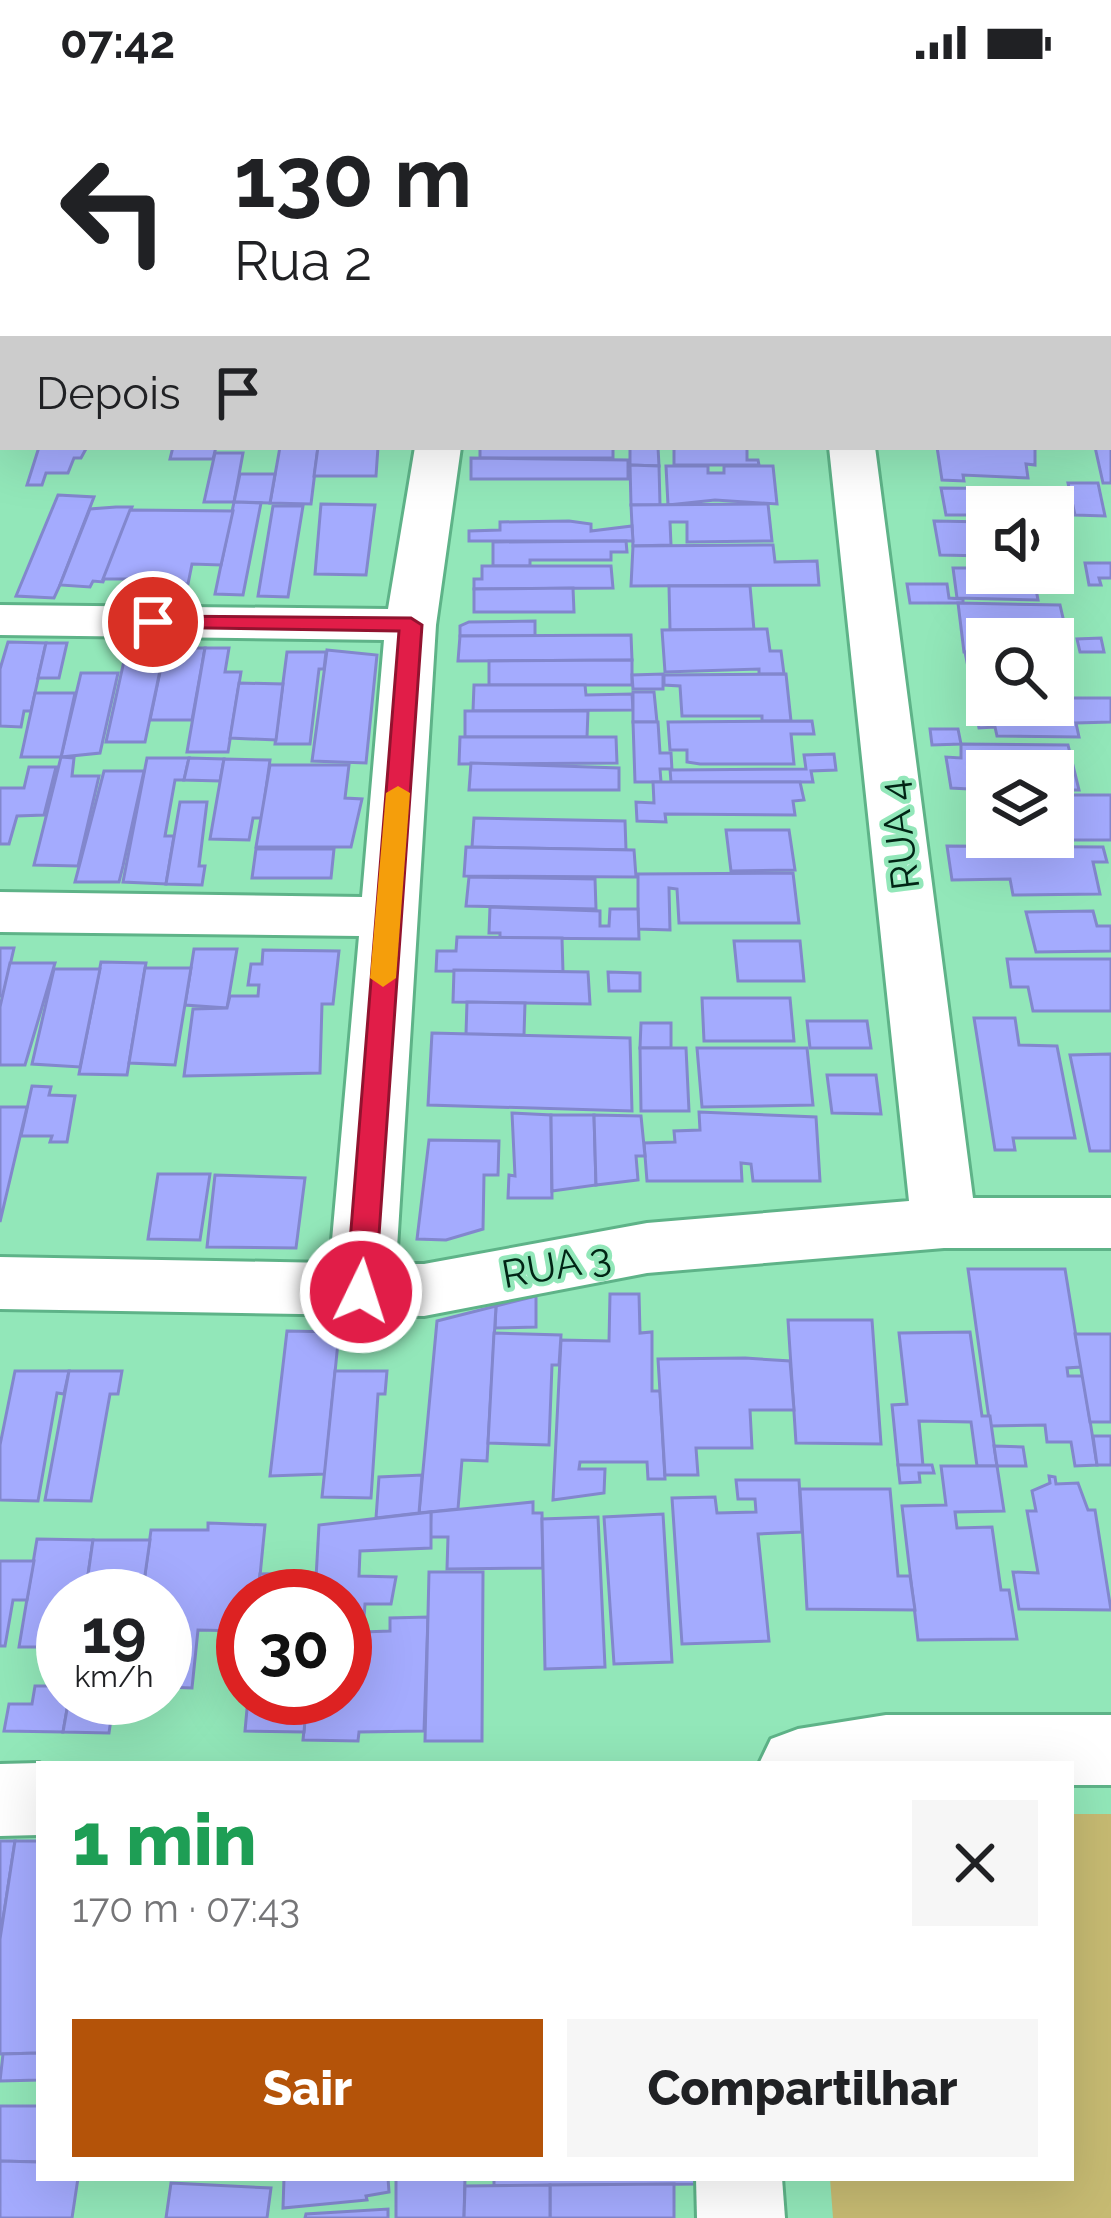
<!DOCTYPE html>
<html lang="pt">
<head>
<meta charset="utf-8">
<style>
	body { margin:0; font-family:Raleway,sans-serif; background:#f6f6f6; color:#202124; height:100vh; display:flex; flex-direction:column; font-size:45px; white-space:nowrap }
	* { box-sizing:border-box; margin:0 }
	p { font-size:39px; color:#757577 }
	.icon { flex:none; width:66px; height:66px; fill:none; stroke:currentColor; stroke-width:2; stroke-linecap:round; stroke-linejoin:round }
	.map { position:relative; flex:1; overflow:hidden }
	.details { position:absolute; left:36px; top:1677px; width:1038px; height:420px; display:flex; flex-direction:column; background:#fff; border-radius:0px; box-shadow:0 12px 48px #0002 }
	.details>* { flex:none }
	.guide { position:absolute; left:0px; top:0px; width:1113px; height:366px; box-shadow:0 12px 48px #0002; background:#fff; color:#202124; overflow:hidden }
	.tools { position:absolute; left:966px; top:402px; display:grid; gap:24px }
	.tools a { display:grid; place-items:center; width:108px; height:108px; border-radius:0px; background:#fff; box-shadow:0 12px 48px #0002; font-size:60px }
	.speed { position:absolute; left:36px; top:1485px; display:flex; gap:24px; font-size:60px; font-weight:700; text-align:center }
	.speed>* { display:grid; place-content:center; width:156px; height:156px; border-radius:50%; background:#fff; box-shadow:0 12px 48px #0002; line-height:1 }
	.speed small { font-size:30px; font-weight:400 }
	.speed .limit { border:18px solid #d22; background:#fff; color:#111 }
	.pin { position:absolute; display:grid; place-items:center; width:102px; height:102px; color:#fff; margin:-51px; border:6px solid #fff; border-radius:50%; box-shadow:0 3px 12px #0007 }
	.me { position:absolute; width:132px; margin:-66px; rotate:4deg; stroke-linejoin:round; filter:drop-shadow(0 0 9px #0008) }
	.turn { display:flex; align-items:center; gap:42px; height:252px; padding:0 36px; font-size:54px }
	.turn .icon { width:156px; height:156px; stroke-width:2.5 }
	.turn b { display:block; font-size:84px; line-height:102px }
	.then { display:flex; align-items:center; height:114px; padding:0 36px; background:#0003; gap:24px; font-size:45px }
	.round { display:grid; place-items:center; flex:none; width:126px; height:126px; border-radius:0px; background:#f6f6f6 }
	.summary { display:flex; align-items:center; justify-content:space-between; height:204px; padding:0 36px }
	h1 { font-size:72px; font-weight:800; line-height:90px; color:#1e9e55 }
	.button { display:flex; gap:24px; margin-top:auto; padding:24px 36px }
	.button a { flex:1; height:138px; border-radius:0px; background:#b45309; color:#fff; font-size:48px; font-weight:800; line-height:138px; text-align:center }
	.button a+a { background:#f6f6f6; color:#202124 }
	.status { display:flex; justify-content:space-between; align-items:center; height:84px; padding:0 60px; background:#fff; direction:ltr }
	.status svg { height:33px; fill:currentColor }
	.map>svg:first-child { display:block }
</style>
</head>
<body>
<div class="status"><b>07:42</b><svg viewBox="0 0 49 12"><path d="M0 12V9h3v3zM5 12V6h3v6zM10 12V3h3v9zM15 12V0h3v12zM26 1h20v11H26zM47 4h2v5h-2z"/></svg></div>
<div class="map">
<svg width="1111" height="2134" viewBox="0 0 1111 2134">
	<rect width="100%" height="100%" fill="#92e7b9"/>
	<polygon fill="#c6ba72" points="1071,1730 1111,1730 1111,2134 833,2134 830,2094 1071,2094"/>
	<g fill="#a4abfe" stroke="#8287cd" stroke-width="3">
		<polygon points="1111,362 1111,399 1103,399 1095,363"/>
		<polygon points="39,363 87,363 81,374 74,374 68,389 46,389 42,401 27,401"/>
		<polygon points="173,363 216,363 213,375 170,375"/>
		<polygon points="280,363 318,363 311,420 270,419"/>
		<polygon points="318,363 378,363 376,392 314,392"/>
		<polygon points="480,363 630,363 613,364 613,374 480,374"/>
		<polygon points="658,363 659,382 630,381 630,363"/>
		<polygon points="674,363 747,363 747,376 758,376 759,381 674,381"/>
		<polygon points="937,363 1035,363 1035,381 1026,380 1028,394 963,391 964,397 942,396"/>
		<polygon points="215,369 243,369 234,418 204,418"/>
		<polygon points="471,374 628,376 628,395 471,395"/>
		<polygon points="630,381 659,382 660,421 631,421"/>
		<polygon points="666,382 708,382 708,389 724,389 724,382 773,382 777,420 715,416 668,421"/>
		<polygon points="240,390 275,390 270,419 234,418"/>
		<polygon points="1068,399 1098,399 1105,432 1075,431"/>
		<polygon points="941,404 1031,405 1034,419 987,423 987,431 946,431"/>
		<polygon points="58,411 94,413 60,501 54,514 16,512"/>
		<polygon points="234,418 261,419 243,511 215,510"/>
		<polygon points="321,420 375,421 366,491 315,490"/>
		<polygon points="768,420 772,457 687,458 687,438 670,438 671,461 633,462 631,421"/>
		<polygon points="273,422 303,422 288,513 258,512"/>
		<polygon points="116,423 132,423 103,498 93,497 90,503 60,501 90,425"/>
		<polygon points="130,426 233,427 221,481 192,480 188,500 162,499 159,508 139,508 143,495 103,495"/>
		<polygon points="569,437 591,440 591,447 632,442 633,457 469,457 469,447 500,446 500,438"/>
		<polygon points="934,437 987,438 987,472 940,471"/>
		<polygon points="626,457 627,468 611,468 611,476 530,476 530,482 493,482 493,458"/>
		<polygon points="773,461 775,478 817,477 819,501 631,502 633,462"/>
		<polygon points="972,477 987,478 987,489 1033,489 1038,516 957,514 953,484 972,484"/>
		<polygon points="1085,479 1111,479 1111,494 1099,494 1101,501 1089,501"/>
		<polygon points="482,482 611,482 613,504 474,505 474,495 482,495"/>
		<polygon points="907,500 947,500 949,514 963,515 963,519 910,519"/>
		<polygon points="669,502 750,502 754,546 670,546"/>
		<polygon points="573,504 574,528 474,528 474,505"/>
		<polygon points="958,519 1060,521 1069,560 1059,560 1062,568 1053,568 1053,555 987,555 987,568 964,568"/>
		<polygon points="535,537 535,552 460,552 460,542 469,538"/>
		<polygon points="767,545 770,567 781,567 784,590 759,590 759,585 665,588 662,546"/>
		<polygon points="631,551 632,576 458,577 460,552"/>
		<polygon points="1101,554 1104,568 1080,568 1077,555"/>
		<polygon points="8,558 46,559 31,627 24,627 21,643 0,642 0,585"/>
		<polygon points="46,559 67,559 59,594 38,594"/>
		<polygon points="165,564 205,564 192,636 150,636"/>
		<polygon points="205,564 229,564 225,588 241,588 228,668 187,668"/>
		<polygon points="327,566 377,571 366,679 312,677"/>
		<polygon points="287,568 326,568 324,585 319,585 310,660 275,660"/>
		<polygon points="965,568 987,568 987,608 973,608"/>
		<polygon points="632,576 632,601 489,601 489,577"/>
		<polygon points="124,577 162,577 145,658 106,658"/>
		<polygon points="81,589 118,589 100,669 61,673"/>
		<polygon points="663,590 663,605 633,605 632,591"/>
		<polygon points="786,590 791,637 762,637 762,632 682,632 680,602 664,601 664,591"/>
		<polygon points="239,599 283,600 276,656 230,654"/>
		<polygon points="474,601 585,601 586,611 632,610 633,626 473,627"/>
		<polygon points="633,608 654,608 657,638 633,638"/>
		<polygon points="35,609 75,609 61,673 21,673"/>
		<polygon points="973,614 987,614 987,621 1053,621 1053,614 1111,614 1111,638 1076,639 1079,653 997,652 995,643 979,644"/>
		<polygon points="465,627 588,627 587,653 465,653"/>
		<polygon points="812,637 814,650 791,650 794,680 700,680 687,678 687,666 670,666 668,638"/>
		<polygon points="633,638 658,638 660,669 671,669 672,686 806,685 804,671 834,670 836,686 811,687 813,698 671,698 670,685 660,685 661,698 635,698"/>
		<polygon points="930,645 958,645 961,660 932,661"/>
		<polygon points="460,653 616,653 617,679 459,680"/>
		<polygon points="961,660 1068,661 1079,706 1053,706 1053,687 987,687 987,706 951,704 946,673 961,674"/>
		<polygon points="61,673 74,674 72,692 99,692 78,782 34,781"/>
		<polygon points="147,674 189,674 184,696 175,696 165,752 174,752 166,800 123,798"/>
		<polygon points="189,674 224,675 220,697 184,696"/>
		<polygon points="224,675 270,676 262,734 253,734 249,756 210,755"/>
		<polygon points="471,679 619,684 619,706 469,706"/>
		<polygon points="270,681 349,681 345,714 362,715 351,763 256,763"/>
		<polygon points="29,683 56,683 44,731 17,732 9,760 0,760 0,704 24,704"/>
		<polygon points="104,687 144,687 123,782 119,798 75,798"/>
		<polygon points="653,698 800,698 804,716 793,717 795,731 665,730 666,738 637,737 636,718 654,719"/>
		<polygon points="1053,711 1111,711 1111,756 989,756 1053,753"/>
		<polygon points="180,718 207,718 199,782 205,782 202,801 166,800"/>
		<polygon points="474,734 625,737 626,766 472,763"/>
		<polygon points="726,746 789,746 795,786 731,787"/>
		<polygon points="947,762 1103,763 1107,778 1093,778 1100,810 1013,811 1010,795 952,796"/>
		<polygon points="466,763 634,766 636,793 464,792"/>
		<polygon points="256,765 334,765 331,794 252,794"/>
		<polygon points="793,789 799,839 679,839 677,805 669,804 670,846 638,845 638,790"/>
		<polygon points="469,793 595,795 596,825 466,822"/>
		<polygon points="490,823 600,827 600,842 609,842 610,825 638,825 639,855 500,854 500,849 489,849"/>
		<polygon points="1093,827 1097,842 1111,842 1111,867 1036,868 1026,828"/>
		<polygon points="457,853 562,854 563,888 436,887 437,867 456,867"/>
		<polygon points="734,857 800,857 804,897 738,897"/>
		<polygon points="0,864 14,864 3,912 0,912"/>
		<polygon points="194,865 237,865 227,924 185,921"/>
		<polygon points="263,866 339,867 333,920 322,920 320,989 184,992 193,925 227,924 230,912 258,912 259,901 248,901 251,880 262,880"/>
		<polygon points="1007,875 1111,875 1111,927 1033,927 1028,903 1011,903"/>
		<polygon points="101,878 146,879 127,991 79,990"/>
		<polygon points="10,879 55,879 25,981 0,981 0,923"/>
		<polygon points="145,884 191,884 175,981 129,979"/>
		<polygon points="54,885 100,885 80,983 32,980"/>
		<polygon points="454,886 588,888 590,920 453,918"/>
		<polygon points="608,888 640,889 640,907 609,907"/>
		<polygon points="702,914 790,914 794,957 704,957"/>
		<polygon points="467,918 525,919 524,951 466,950"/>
		<polygon points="974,934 1015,934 1019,961 1057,962 1075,1054 1013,1054 1015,1066 995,1066"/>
		<polygon points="807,937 867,937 871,964 810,964"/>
		<polygon points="641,939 671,939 671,964 640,964"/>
		<polygon points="432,949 630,954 632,1027 428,1021"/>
		<polygon points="640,964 686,964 689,1027 641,1027"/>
		<polygon points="697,964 807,964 813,1021 702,1023"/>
		<polygon points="1111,970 1111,1067 1090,1067 1070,971"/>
		<polygon points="827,991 876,991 881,1030 832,1029"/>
		<polygon points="32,1002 51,1003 49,1011 75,1012 67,1058 50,1058 52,1052 21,1052"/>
		<polygon points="0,1023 27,1023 0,1138"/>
		<polygon points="699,1028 816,1033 820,1097 753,1097 751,1080 741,1079 742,1097 647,1097 644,1059 675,1058 674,1047 700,1046"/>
		<polygon points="512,1029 551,1031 552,1114 508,1114 509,1091 515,1092"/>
		<polygon points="551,1031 594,1031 596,1101 552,1107"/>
		<polygon points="594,1031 641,1032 645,1072 636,1072 638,1096 596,1101"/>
		<polygon points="429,1056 499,1057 498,1091 484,1091 483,1145 446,1156 417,1155"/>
		<polygon points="158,1090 210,1090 200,1156 148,1155"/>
		<polygon points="215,1091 305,1094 296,1164 207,1163"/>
		<polygon points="968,1185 1065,1185 1081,1283 1067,1284 1068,1292 1083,1292 1097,1381 1075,1382 1071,1358 1047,1358 1045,1341 990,1342"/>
		<polygon points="610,1210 639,1210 640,1249 652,1248 652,1307 660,1307 665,1395 648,1395 647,1378 580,1378 579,1385 605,1385 604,1409 553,1416 561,1256 609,1257"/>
		<polygon points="536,1212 536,1243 495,1244 496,1222"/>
		<polygon points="496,1222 487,1377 462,1376 458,1425 419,1429 437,1237"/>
		<polygon points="788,1236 872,1236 881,1360 796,1359"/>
		<polygon points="287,1247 339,1248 325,1390 270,1392"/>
		<polygon points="970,1248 982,1332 990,1332 997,1382 977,1382 971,1338 919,1337 923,1382 898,1381 892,1321 907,1320 899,1249"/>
		<polygon points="494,1249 561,1251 559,1281 552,1281 549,1361 488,1359"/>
		<polygon points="1075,1250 1111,1250 1111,1338 1090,1338"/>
		<polygon points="745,1274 790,1277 794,1326 750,1326 752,1364 696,1364 698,1391 665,1391 658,1275"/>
		<polygon points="15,1287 69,1287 64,1310 57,1309 38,1417 0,1416 0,1361"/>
		<polygon points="69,1287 122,1287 118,1310 110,1310 91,1417 45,1416"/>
		<polygon points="335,1287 387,1287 385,1310 378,1310 371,1414 322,1413"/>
		<polygon points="1093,1352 1111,1352 1111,1381 1097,1381"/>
		<polygon points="994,1362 1023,1363 1026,1382 997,1382"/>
		<polygon points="898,1381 932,1381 934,1389 919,1389 920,1398 900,1399"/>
		<polygon points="941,1382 997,1382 1004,1427 955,1428 957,1444 992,1443 1001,1506 1009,1506 1017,1555 918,1556 902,1422 946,1421"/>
		<polygon points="422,1391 419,1429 376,1434 379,1393"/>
		<polygon points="1049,1392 1055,1393 1056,1400 1078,1399 1088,1426 1095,1426 1111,1526 1019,1525 1013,1488 1038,1489 1027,1427 1036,1427 1032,1407 1050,1399"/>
		<polygon points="736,1396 799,1396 802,1448 758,1450 769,1557 682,1560 672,1414 715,1413 717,1429 756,1428 755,1415 738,1415"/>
		<polygon points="800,1405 890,1405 898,1492 910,1492 915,1526 807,1525"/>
		<polygon points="533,1418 533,1429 542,1429 543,1484 447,1485 448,1453 430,1453 431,1428"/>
		<polygon points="431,1428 431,1464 360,1467 359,1492 396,1493 391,1520 365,1520 363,1548 390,1547 390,1534 428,1533 424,1647 359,1648 358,1657 303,1656 307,1614 345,1614 345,1512 315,1512 319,1441"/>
		<polygon points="663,1430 672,1578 614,1580 604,1433"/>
		<polygon points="598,1433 605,1583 545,1585 542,1435"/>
		<polygon points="208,1439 265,1441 258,1512 243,1512 243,1547 198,1546 192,1604 165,1603 165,1512 142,1512 151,1446 208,1446"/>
		<polygon points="37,1455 93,1456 85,1512 63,1512 63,1563 19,1563"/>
		<polygon points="93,1456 150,1456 142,1512 85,1512"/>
		<polygon points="0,1477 34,1477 27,1516 13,1516 5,1562 0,1562"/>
		<polygon points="429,1488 483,1488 482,1657 425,1657"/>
		<polygon points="316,1489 315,1512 258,1512 260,1490"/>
		<polygon points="35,1602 63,1602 63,1614 69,1614 63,1648 4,1647 9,1620 32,1620"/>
		<polygon points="69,1614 114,1614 109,1649 63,1648"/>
		<polygon points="248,1614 307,1614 304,1648 245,1647"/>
		<polygon points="0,1757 15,1757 0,1855"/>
		<polygon points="15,1757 39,1757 39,1969 0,1970 0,1855"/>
		<polygon points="39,1969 39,1996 0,1997 3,1970"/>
		<polygon points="0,2022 39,2022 39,2078 0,2077"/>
		<polygon points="0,2077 39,2078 39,2094 78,2094 72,2134 0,2134"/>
		<polygon points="284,2094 388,2094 389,2108 366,2112 367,2116 283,2124"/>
		<polygon points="396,2094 465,2094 464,2134 396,2134"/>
		<polygon points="494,2094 699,2094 699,2100 494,2102"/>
		<polygon points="171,2099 271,2104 267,2134 166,2134"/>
		<polygon points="674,2100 674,2134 550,2134 550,2101"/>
		<polygon points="550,2101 550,2134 464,2134 465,2102"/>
		<polygon points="388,2125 388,2134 305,2134 306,2130"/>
	</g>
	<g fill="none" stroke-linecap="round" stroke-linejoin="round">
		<defs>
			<polygon id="service" points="234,0 268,0 270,3 236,3"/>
			<g id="minor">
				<polygon points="996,0 1034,0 1035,3 997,3"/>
				<polygon points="0,16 3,17 3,41 0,40"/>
				<rect x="1110" y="157" width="1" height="26"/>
				<rect x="0" y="235" width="3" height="27"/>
				<rect x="0" y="324" width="3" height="28"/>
				<polygon points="415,363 461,363 436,541 396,1180 424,1180 647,1139 909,1117 829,363 875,363 973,1114 1111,1114 1111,1164 944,1164 647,1189 424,1232 0,1225 0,1173 330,1179 359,852 0,848 0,808 362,813 384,556 0,551 0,521 388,525"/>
				<polygon points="886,1631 1111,1631 1111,1701 1071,1701 1071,1680 759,1680 771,1655 798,1645"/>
				<polygon points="39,1679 39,1751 0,1752 0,1680"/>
				<polygon points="696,2094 782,2094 785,2134 697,2134"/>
			</g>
		</defs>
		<use href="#service" stroke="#5eb388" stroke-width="6"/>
		<use href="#minor" stroke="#5eb388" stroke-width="6"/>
		<use href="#service" fill="#fff" fill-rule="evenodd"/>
		<use href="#minor" fill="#fff" fill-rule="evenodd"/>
	</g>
	<polygon fill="#e11d48" stroke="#92132f" stroke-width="3" points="153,532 411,534 422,541 375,1208 371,1215 350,1215 346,1208 399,547 145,543 145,534"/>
	<polygon fill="#f59e0b" points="398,702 410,709 396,894 383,903 370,894 386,709"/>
	<g text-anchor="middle" stroke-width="9" stroke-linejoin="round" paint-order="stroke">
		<g font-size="39" fill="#012515" stroke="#92e7b9">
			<text transform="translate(899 751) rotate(-97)" y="14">RUA 4</text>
			<text transform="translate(556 1181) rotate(-10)" y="14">RUA 3</text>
		</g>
	</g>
</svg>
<div class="tools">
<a><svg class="icon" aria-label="sound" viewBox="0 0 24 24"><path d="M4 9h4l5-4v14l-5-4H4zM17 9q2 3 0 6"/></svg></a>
<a><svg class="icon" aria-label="search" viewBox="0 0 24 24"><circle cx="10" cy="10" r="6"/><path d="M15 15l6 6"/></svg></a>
<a><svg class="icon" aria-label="layers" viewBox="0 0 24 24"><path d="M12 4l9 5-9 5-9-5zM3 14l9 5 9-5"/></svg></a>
</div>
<div class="speed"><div>19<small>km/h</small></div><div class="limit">30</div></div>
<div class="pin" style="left:153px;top:538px;background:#d93025"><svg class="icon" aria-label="arrive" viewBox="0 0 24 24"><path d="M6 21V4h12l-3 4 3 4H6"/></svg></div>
<svg class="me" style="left:361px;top:1208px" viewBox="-20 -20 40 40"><circle r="17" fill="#e11d48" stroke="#fff" stroke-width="3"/><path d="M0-11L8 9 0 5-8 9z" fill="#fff"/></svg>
<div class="guide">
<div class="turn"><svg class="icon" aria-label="left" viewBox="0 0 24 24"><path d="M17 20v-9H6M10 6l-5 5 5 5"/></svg><div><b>130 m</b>Rua 2</div></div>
<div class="then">Depois<svg class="icon" aria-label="arrive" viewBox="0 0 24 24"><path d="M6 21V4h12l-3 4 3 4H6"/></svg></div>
</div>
<section class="details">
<div class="summary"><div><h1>1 min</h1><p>170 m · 07:43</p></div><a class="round"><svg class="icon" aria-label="close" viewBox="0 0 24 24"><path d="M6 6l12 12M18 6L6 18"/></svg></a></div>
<div class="button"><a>Sair</a><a>Compartilhar</a></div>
</section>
</div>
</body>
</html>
